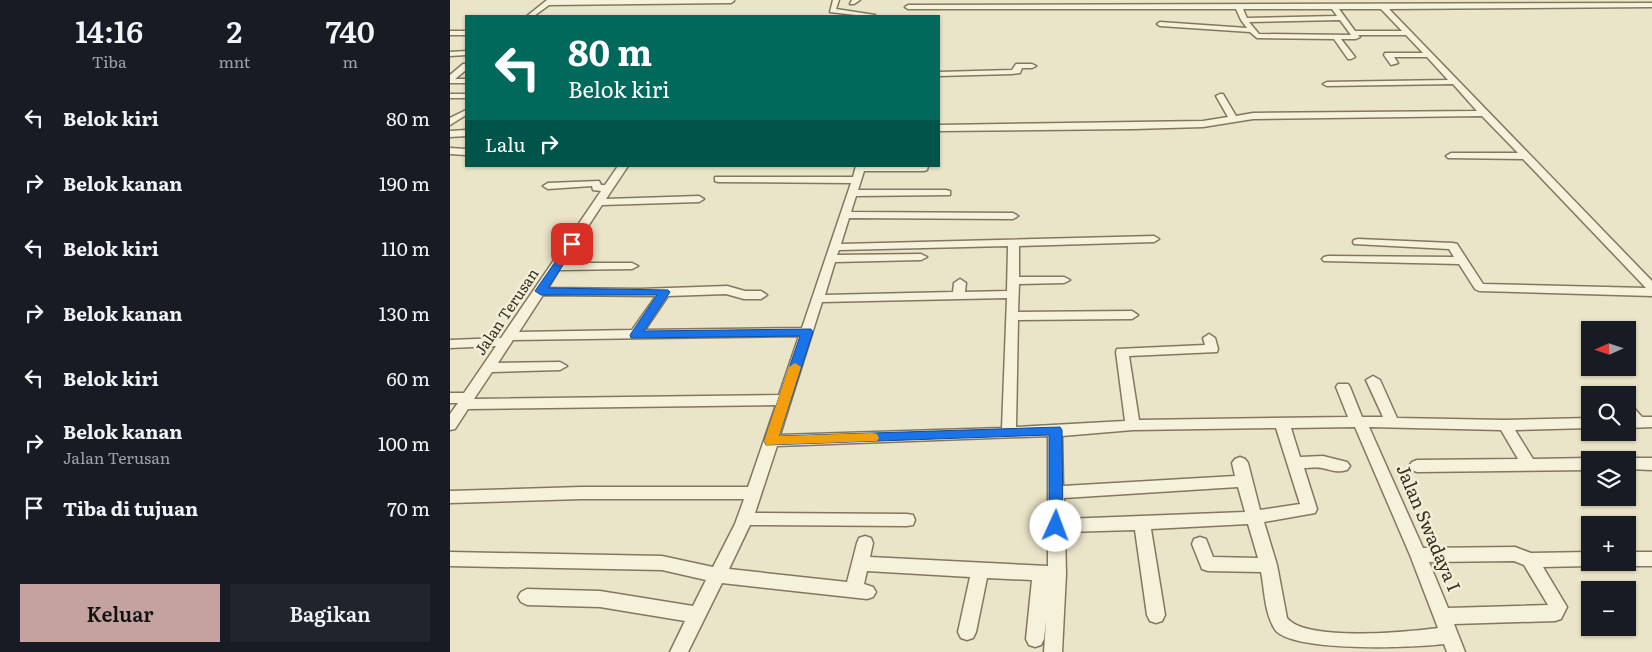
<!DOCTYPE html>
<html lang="id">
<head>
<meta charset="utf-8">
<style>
	body { margin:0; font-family:Literata,serif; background:#20242c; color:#f1f3f6; height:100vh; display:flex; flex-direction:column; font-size:19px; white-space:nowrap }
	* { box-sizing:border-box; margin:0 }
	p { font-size:16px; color:#9ea1a6 }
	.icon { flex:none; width:28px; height:28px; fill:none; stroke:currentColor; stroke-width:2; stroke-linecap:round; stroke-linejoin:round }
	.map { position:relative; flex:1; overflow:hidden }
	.sheet { display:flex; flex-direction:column; background:#171b24; width:450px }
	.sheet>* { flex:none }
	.hud { position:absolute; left:15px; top:15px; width:475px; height:152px; border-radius:0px; box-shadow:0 1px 4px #0004; background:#00695c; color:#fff; overflow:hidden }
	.needle { width:32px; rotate:267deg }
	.buttons { position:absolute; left:1131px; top:321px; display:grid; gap:10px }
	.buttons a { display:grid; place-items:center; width:55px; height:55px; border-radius:0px; background:#171b24; box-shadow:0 1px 4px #0004; font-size:25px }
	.pin { position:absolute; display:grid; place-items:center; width:42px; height:42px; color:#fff; margin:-21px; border-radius:10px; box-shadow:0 2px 8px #0006 }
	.me { position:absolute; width:55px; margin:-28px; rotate:2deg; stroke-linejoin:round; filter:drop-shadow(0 0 4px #0008) }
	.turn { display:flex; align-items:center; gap:18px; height:105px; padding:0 20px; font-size:22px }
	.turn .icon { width:65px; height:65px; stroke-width:2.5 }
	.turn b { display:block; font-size:35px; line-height:42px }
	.then { display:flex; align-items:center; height:48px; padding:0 20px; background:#0003; gap:10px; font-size:19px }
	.eta { display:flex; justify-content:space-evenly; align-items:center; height:85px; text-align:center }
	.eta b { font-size:30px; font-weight:600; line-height:35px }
	.primary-button { display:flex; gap:10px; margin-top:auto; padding:10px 20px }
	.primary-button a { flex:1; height:58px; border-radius:0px; background:#c4a29f; color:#111; font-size:20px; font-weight:600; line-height:58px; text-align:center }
	.primary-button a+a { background:#20242c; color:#f1f3f6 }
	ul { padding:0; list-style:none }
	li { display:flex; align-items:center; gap:15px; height:65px; padding:0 20px }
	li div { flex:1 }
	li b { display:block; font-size:19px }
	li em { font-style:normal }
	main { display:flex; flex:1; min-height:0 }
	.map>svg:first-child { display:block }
</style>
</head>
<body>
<main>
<section class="sheet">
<div class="eta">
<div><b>14:16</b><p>Tiba</p></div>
<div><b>2</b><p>mnt</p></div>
<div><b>740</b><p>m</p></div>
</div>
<ul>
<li><svg class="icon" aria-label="left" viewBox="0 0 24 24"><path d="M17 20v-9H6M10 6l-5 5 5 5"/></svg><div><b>Belok kiri</b></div><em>80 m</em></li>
<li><svg class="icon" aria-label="right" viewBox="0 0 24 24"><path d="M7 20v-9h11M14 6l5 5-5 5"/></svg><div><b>Belok kanan</b></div><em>190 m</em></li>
<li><svg class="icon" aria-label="left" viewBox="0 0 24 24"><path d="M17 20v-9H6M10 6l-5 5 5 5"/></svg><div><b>Belok kiri</b></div><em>110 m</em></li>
<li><svg class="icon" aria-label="right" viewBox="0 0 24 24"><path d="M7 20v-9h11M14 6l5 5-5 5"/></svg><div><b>Belok kanan</b></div><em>130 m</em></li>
<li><svg class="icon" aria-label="left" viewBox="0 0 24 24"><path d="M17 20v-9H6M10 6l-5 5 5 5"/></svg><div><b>Belok kiri</b></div><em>60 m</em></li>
<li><svg class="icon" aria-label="right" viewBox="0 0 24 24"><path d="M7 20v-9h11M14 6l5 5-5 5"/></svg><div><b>Belok kanan</b><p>Jalan Terusan</p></div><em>100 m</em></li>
<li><svg class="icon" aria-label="arrive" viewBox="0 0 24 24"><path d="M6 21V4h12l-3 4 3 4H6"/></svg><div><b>Tiba di tujuan</b></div><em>70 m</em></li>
</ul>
<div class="primary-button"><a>Keluar</a><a>Bagikan</a></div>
</section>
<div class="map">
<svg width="1202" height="652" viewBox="0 0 1202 652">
	<rect width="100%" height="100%" fill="#eae4c8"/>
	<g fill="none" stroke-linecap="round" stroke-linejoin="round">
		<defs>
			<g id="minor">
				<polygon points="97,0 284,0 284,1 281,3 99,5 84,16 77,16"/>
				<polygon points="383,0 389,0 386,9 425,15 414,16 380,12"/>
				<polygon points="402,0 410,0 404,4 400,4"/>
				<path d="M 1202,3 L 1202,7 L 939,9 L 1202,281 L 1202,296 L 1029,291 L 1025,289 L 1009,264 L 874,261 L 872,259 L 874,257 L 878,256 L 1004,257 L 999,249 L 904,244 L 903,242 L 904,240 L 908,239 L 1003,243 L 1007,244 L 1033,284 L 1196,288 L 1073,159 L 998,158 L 996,156 L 1001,153 L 1068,153 L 1032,116 L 803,119 L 753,127 L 683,129 L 489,131 L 489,125 L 753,121 L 778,117 L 766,96 L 770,94 L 773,94 L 786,116 L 803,113 L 1027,111 L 1003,84 L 877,86 L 873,84 L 877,82 L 998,80 L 977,57 L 944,57 L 948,63 L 941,65 L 934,55 L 935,53 L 973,53 L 956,35 L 908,35 L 910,37 L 906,39 L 891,39 L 905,57 L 901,59 L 898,59 L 884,39 L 807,38 L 800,32 L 710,26 L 707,24 L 710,22 L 797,28 L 791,20 L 786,9 L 458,9 L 455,7 L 458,5 ZM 793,9 L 882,9 L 887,16 L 797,18 ZM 889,9 L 931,9 L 952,31 L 905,31 ZM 890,20 L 901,35 L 809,34 L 799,22 Z"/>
				<rect x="0" y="31" width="16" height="4"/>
				<polygon points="16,51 16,55 0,56 0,52"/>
				<polygon points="13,64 16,64 16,70 5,79 16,79 16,83 0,83 0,75"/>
				<polygon points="566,64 582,64 586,66 582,68 572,68 570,73 562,74 489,76 489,72 562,70"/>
				<rect x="0" y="94" width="16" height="4"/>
				<polygon points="16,110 16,115 0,125 0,118"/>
				<polygon points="16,130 16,136 0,137 0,131"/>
				<polygon points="0,148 16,149 16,155 0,154"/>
				<path d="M 168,166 L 178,166 L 156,199 L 249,196 L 254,199 L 249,202 L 152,205 L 114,263 L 182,263 L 188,266 L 182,269 L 109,270 L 98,288 L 190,289 L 277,286 L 295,291 L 311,291 L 317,295 L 311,299 L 294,299 L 276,294 L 218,296 L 195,330 L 352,328 L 401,183 L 268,182 L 265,181 L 265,177 L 403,177 L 406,166 L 478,166 L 477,170 L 474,171 L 414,171 L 408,190 L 496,190 L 500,191 L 500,195 L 406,196 L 401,212 L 563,213 L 568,216 L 563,219 L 399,218 L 391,244 L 704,236 L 709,239 L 704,242 L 569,246 L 569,277 L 614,277 L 620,280 L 614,283 L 569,284 L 568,312 L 682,311 L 688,315 L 682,319 L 568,320 L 566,427 L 675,421 L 666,352 L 667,349 L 755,345 L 753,338 L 759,334 L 765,338 L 768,349 L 767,352 L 679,356 L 689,420 L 898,417 L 886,387 L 888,384 L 898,384 L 900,387 L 912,417 L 933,417 L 916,380 L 923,376 L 930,380 L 947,418 L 1055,420 L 1140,418 L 1140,428 L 1065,430 L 1083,459 L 1140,458 L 1145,460 L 1140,460 L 1140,470 L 967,472 L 962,470 L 959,466 L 962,462 L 967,460 L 1068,459 L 1051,430 L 919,427 L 973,548 L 1065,547 L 1081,553 L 1140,552 L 1140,562 L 1147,562 L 1140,566 L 1093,567 L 1117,607 L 1111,619 L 1105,621 L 1004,624 L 1015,652 L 997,652 L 994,644 C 961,648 846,652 826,631 C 814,614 815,591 811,572 L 758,571 L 752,569 L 742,544 L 744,539 L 750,537 L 756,539 L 763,557 L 808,558 L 798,524 L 701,529 L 715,615 L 712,621 L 706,623 L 700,621 L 697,615 L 685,530 L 615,532 L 616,574 L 612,652 L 594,652 L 596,621 L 594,639 L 591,645 L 585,647 L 579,645 L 576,639 L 582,580 L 537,578 L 526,632 L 523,638 L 517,640 L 511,638 L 508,632 L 520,577 L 417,571 L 414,584 L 423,587 L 426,592 L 423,597 L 417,599 L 272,583 L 238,652 L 220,652 L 235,621 L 150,607 L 77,605 L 71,602 L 68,597 L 71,592 L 77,589 L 150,591 L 243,606 L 256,580 L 212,570 L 0,566 L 0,552 L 212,556 L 263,567 L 285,524 L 294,499 L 131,499 L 0,503 L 0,491 L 131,487 L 298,487 L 326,405 L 18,409 L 5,429 L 0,430 L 0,414 L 8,403 L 0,403 L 0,393 L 14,393 L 46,346 L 0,348 L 0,340 L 51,338 L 151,191 L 143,190 L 142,186 L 98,189 L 93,186 L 98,183 L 149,181 L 151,185 L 155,185 ZM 558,246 L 557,291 L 515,292 L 516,283 L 510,279 L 504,283 L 503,292 L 375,295 L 385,262 L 471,260 L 477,257 L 471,254 L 387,255 L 389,250 ZM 93,295 L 206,296 L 182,330 L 69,332 ZM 557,298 L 552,428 L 330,435 L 372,302 ZM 349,336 L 329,395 L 24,399 L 42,372 L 110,370 L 117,366 L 110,362 L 48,363 L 63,340 ZM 905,427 L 960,555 L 988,628 C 958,632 856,642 837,618 L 827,565 L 814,522 L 865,513 L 867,509 L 854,468 C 859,468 866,467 872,468 C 881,470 887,473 897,470 L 900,466 L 897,462 L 873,456 L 850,457 L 841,428 ZM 826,428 L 850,504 L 810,510 L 798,463 L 795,459 L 790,457 L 785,459 L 782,463 L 785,476 L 613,486 L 612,436 L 683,430 ZM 598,436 L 598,566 L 420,557 L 423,543 L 421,538 L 415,536 L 409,538 L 407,543 L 397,582 L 279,569 L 300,525 L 457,526 L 463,525 L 465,520 L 463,515 L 457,514 L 305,513 L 327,446 ZM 788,487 L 795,512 L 614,519 L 614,498 ZM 1064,561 L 1074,565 L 1098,605 L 998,608 L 979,562 Z"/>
				<polygon points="1164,388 1169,390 1173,395 1158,395 1159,390"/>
				<polygon points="1178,405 1183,407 1192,417 1202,417 1202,427 1178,428"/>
				<polygon points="1178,458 1202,458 1202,470 1178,469 1178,460 1173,460"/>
				<polygon points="1178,552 1202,552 1202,566 1178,566 1172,564 1171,562 1178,562"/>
			</g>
		</defs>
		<use href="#minor" stroke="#84775f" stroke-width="3"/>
		<use href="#minor" fill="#f5f1da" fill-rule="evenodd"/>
	</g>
	<polygon fill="#1a73e8" stroke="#114b97" points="122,241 127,244 98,288 218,290 220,292 194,331 361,329 363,332 329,436 610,427 612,430 613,526 611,530 601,530 599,526 599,435 316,445 314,441 350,336 181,338 180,335 207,295 91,295 85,291 119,242"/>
	<polygon fill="#f59e0b" points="345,363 351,367 329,436 423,433 427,434 429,438 427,441 316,445 314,441 339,367"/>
	<g text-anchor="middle" stroke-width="5" stroke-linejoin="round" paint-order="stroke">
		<g font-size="15" fill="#362e21" stroke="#f2eed7">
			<text transform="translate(57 312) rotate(-56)" y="5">Jalan Terusan</text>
		</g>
		<g font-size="18" fill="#362e21" stroke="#f2eed7">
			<text transform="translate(978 528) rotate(67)" y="6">Jalan Swadaya I</text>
		</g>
	</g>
</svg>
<div class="buttons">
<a><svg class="needle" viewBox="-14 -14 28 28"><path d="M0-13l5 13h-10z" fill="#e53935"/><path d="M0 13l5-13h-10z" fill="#9ea1a6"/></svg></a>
<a><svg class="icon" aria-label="search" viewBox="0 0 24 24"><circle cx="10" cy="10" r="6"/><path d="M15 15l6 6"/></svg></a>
<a><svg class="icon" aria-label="layers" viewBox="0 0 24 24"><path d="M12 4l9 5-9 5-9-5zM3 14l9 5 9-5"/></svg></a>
<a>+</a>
<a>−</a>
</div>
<div class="pin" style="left:122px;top:244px;background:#d93025"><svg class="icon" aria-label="arrive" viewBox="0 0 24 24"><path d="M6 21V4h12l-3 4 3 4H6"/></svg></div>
<svg class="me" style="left:606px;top:526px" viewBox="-20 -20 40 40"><circle r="19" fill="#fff"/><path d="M0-13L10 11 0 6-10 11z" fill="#1a73e8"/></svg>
<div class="hud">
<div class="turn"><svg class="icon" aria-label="left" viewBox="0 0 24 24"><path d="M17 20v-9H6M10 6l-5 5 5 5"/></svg><div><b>80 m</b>Belok kiri</div></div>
<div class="then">Lalu<svg class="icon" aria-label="right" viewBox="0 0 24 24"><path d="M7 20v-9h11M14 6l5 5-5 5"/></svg></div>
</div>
</div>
</main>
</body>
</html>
